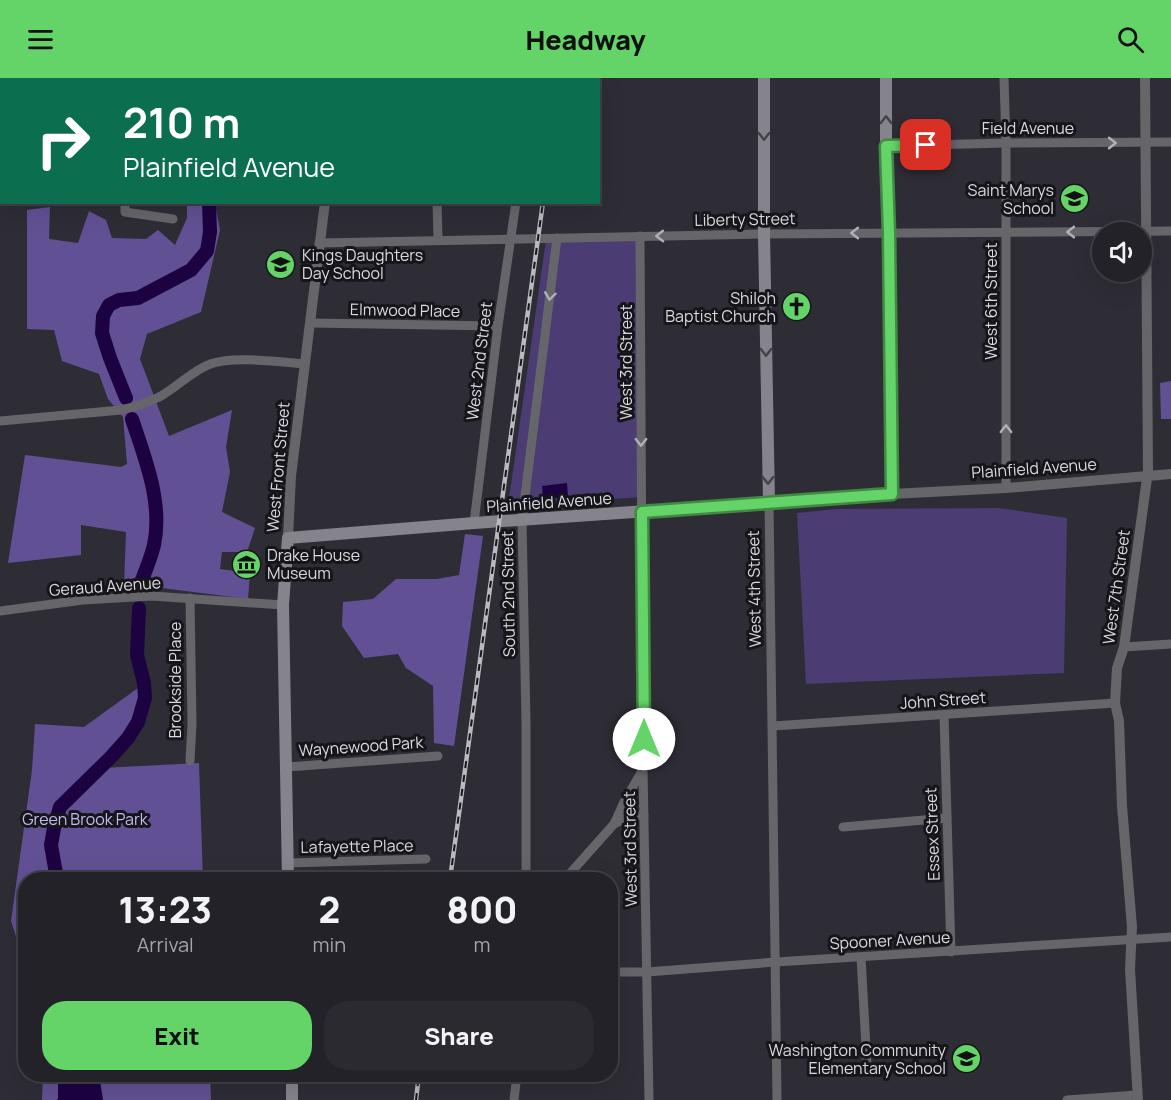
<!DOCTYPE html>
<html lang="en">
<head>
<meta charset="utf-8">
<style>
	body { margin:0; font-family:Manrope,sans-serif; background:#2a2a30; color:#f1f3f6; height:100vh; display:flex; flex-direction:column; font-size:22px; white-space:nowrap }
	* { box-sizing:border-box; margin:0 }
	p { font-size:20px; color:#a2a4a8 }
	.icon { flex:none; width:33px; height:33px; fill:none; stroke:currentColor; stroke-width:2; stroke-linecap:round; stroke-linejoin:round }
	.map { position:relative; flex:1; overflow:hidden }
	.drawer { position:absolute; left:18px; top:794px; width:600px; height:210px; display:flex; flex-direction:column; background:#222228; border-radius:24px; box-shadow:0 6px 24px #0002,0 0 0 2px #3f3f45 }
	.drawer>* { flex:none }
	.hud { position:absolute; left:0px; top:0px; width:600px; height:126px; box-shadow:0 6px 24px #0002,0 0 0 2px #3f3f45; background:#0b6e4f; color:#fff; overflow:hidden }
	.tools { position:absolute; left:1092px; top:144px; display:grid; gap:12px }
	.tools a { display:grid; place-items:center; width:60px; height:60px; border-radius:50%; background:#222228; box-shadow:0 6px 24px #0002,0 0 0 2px #3f3f45; font-size:30px }
	.pin { position:absolute; display:grid; place-items:center; width:51px; height:51px; color:#fff; margin:-26px; border-radius:12px; box-shadow:0 3px 9px #0006 }
	.me { position:absolute; width:66px; margin:-33px; rotate:0deg; stroke-linejoin:round; filter:drop-shadow(0 0 4px #0008) }
	.turn { display:flex; align-items:center; gap:21px; height:126px; padding:0 24px; font-size:27px }
	.turn .icon { width:78px; height:78px; stroke-width:2.5 }
	.turn b { display:block; font-size:42px; line-height:51px }
	.eta { display:flex; justify-content:space-evenly; align-items:center; height:102px; text-align:center }
	.eta b { font-size:36px; font-weight:800; line-height:42px }
	.action { display:flex; gap:12px; margin-top:auto; padding:12px 24px }
	.action a { flex:1; height:69px; border-radius:24px; background:#64d468; color:#111; font-size:24px; font-weight:800; line-height:69px; text-align:center }
	.action a+a { background:#2a2a30; color:#f1f3f6 }
	header { display:flex; justify-content:space-between; align-items:center; height:78px; padding:0 24px; background:#64d468; color:#111; font-size:27px; font-weight:800 }
	.map>svg:first-child { display:block }
</style>
</head>
<body>
<header><svg class="icon" aria-label="menu" viewBox="0 0 24 24"><path d="M4 6h16M4 12h16M4 18h16"/></svg>Headway<svg class="icon" aria-label="search" viewBox="0 0 24 24"><circle cx="10" cy="10" r="6"/><path d="M15 15l6 6"/></svg></header>
<div class="map">
<svg width="1171" height="1022" viewBox="0 0 1171 1022">
	<rect width="100%" height="100%" fill="#2e2d36"/>
	<g fill="#4b3c73">
		<polygon points="638,161 642,419 508,428 546,162"/>
		<polygon points="999,430 1067,440 1064,595 806,606 797,435 836,431"/>
	</g>
	<g fill="#625094">
		<polygon points="187,125 215,125 220,152 201,234 147,256 140,281 169,358 232,332 226,369 230,394 222,434 255,450 247,474 222,474 220,491 250,495 248,521 154,509 124,508 126,454 81,447 81,477 8,485 25,377 121,389 127,386 123,339 108,321 99,296 62,283 54,252 27,251 27,132 50,129 49,161 78,165 89,133 106,142 112,160 146,161 158,152 175,167 187,140"/>
		<polygon points="1171,303 1171,341 1161,341 1160,305"/>
		<polygon points="465,456 483,458 454,668 434,665 433,608 406,590 398,576 364,580 342,548 343,524 373,521 396,501 437,501 459,497"/>
		<polygon points="138,610 141,632 102,690 199,685 203,801 26,801 25,886 11,843 32,692 35,646 84,649"/>
		<polygon points="43,996 210,996 211,1022 42,1022"/>
	</g>
	<g fill="#1d0242">
		<polygon points="567,405 568,419 543,421 542,408"/>
		<polygon points="55,996 99,996 103,1022 57,1022 58,1020 58,1003"/>
	</g>
	<g fill="none" stroke-linecap="round" stroke-linejoin="round">
		<g stroke="#1d0242" stroke-width="14">
			<polyline points="242,2 243,0"/>
			<polyline points="126,320 110,280 102,255 103,238 109,227 119,222 138,220 191,192 207,173 210,154 209,124"/>
			<path d="M 132,341 C 145,381 163,424 154,467 C 151,480 145,494 140,507"/>
			<polyline points="57,801 51,767 54,750 60,729 111,679 128,660 138,644 145,620 144,605 137,577 139,530"/>
		</g>
		<g stroke="#66656a" stroke-width="9">
			<polyline points="435,0 435,2"/>
			<polyline points="517,0 517,2"/>
			<polyline points="1004,0 1006,65 1006,410"/>
			<polyline points="117,2 118,0"/>
			<polyline points="0,54 2,54"/>
			<polyline points="886,68 1006,65 1171,64"/>
			<polyline points="125,124 125,134 173,141"/>
			<polyline points="437,124 438,161"/>
			<polyline points="640,158 643,691 649,1022"/>
			<polyline points="319,165 766,156 1171,153"/>
			<polyline points="311,245 498,248"/>
			<path d="M 0,343 L 121,332 C 134,329 148,325 161,318 C 177,309 191,294 208,287 C 230,277 280,284 305,286"/>
			<polyline points="769,424 777,1022"/>
			<polyline points="474,445 498,248 516,124"/>
			<polyline points="190,520 192,646 190,683"/>
			<polyline points="0,533 83,522 152,518 283,527"/>
			<polyline points="1124,569 1171,566"/>
			<polyline points="944,637 951,874"/>
			<polyline points="773,648 1115,625"/>
			<polyline points="287,689 438,678"/>
			<polyline points="614,746 632,738 644,737"/>
			<polyline points="843,749 947,740"/>
			<polyline points="288,785 426,781"/>
			<polyline points="526,801 526,644 522,442 557,160"/>
			<polyline points="565,801 614,746 624,724 642,693"/>
			<polyline points="861,879 867,987"/>
			<polyline points="610,894 647,894 776,884 1171,859"/>
			<polyline points="514,1022 517,996"/>
			<polyline points="1067,1022 1137,1017"/>
		</g>
		<g stroke="#66656a" stroke-width="10">
			<polyline points="342,2 342,0"/>
			<polyline points="892,416 1006,410 1171,396"/>
			<polyline points="288,460 291,398 325,124"/>
			<polyline points="1138,1022 1130,891 1132,849 1122,728 1119,643 1115,625 1117,590 1124,569 1148,393 1145,0"/>
		</g>
		<g stroke="#85848c" stroke-width="12">
			<polyline points="764,0 764,156 769,424"/>
			<polyline points="288,801 283,527 288,460 474,445 892,416 889,155 886,68 886,0"/>
			<polyline points="292,996 292,1022"/>
		</g>
		<defs>
			<g id="rail">
				<polyline points="555,2 555,0"/>
				<polyline points="450,801 543,124"/>
				<polyline points="416,1022 419,996"/>
			</g>
		</defs>
		<use href="#rail" stroke="#bbb9c0" stroke-width="4.5"/>
		<use href="#rail" stroke="#16161a" stroke-width="2" stroke-dasharray="7" stroke-linecap="butt"/>
	</g>
	<defs><path id="oneway-chevron" d="M-2-3.5L2.5 0L-2 3.5" fill="none" stroke-width="1.6" stroke-linecap="round" stroke-linejoin="round" transform="scale(1.5)"/></defs>
	<g stroke="#424248">
		<use href="#oneway-chevron" transform="translate(886 42) rotate(-90)"/>
		<use href="#oneway-chevron" transform="translate(764 58) rotate(90)"/>
		<use href="#oneway-chevron" transform="translate(766 274) rotate(89)"/>
		<use href="#oneway-chevron" transform="translate(768 402) rotate(89)"/>
	</g>
	<g stroke="#b2b0b7">
		<use href="#oneway-chevron" transform="translate(1112 65)"/>
		<use href="#oneway-chevron" transform="translate(1071 154) rotate(180)"/>
		<use href="#oneway-chevron" transform="translate(855 155) rotate(180)"/>
		<use href="#oneway-chevron" transform="translate(660 158) rotate(179)"/>
		<use href="#oneway-chevron" transform="translate(550 218) rotate(97)"/>
		<use href="#oneway-chevron" transform="translate(1006 351) rotate(-90)"/>
		<use href="#oneway-chevron" transform="translate(641 364) rotate(90)"/>
	</g>
	<g fill="none" stroke-linecap="round" stroke-linejoin="round">
		<defs>
			<polyline id="route" points="644,661 642,434 892,416 889,155 886,68 926,67"/>
		</defs>
		<use href="#route" stroke="#418a44" stroke-width="15"/>
		<use href="#route" stroke="#64d468" stroke-width="10"/>
	</g>
	<defs>
		<symbol id="school-disc" viewBox="-11 -11 22 22"><circle r="9.5" fill="#64d468" stroke="#16161a"/><path d="M0-5L7-2L0 1L-7-2ZM-4 1L0 2.5L4 1V4Q0 6-4 4Z" fill="#111"/></symbol>
		<symbol id="church-disc" viewBox="-11 -11 22 22"><circle r="9.5" fill="#64d468" stroke="#16161a"/><path d="M-1.2-6h2.4v3.5h3.3v2.4h-3.3V6h-2.4V-.1h-3.3v-2.4h3.3Z" fill="#111"/></symbol>
		<symbol id="museum-disc" viewBox="-11 -11 22 22"><circle r="9.5" fill="#64d468" stroke="#16161a"/><path d="M0-6L6-3V-2H-6V-3ZM-5-1h2V3h-2ZM-1-1h2V3h-2ZM3-1h2V3H3ZM-6 4H6V6H-6Z" fill="#111"/></symbol>
	</defs>
	<g fill-rule="evenodd">
		<use href="#school-disc" x="1058" y="104" width="33" height="33"/>
		<use href="#school-disc" x="264" y="170" width="33" height="33"/>
		<use href="#church-disc" x="780" y="212" width="33" height="33"/>
		<use href="#museum-disc" x="230" y="470" width="33" height="33"/>
		<use href="#school-disc" x="950" y="964" width="33" height="33"/>
	</g>
	<g text-anchor="middle" stroke-width="6" stroke-linejoin="round" paint-order="stroke">
		<g font-size="16" fill="#dbd9e0" stroke="#16161a">
			<text x="1028" y="56">Field Avenue</text>
			<text transform="translate(745 141) rotate(-1)" y="6">Liberty Street</text>
			<text transform="translate(991 223) rotate(-90)" y="6">West 6th Street</text>
			<text transform="translate(405 232) rotate(1)" y="6">Elmwood Place</text>
			<text transform="translate(479 283) rotate(-83)" y="6">West 2nd Street</text>
			<text transform="translate(626 284) rotate(-90)" y="6">West 3rd Street</text>
			<text transform="translate(278 389) rotate(-85)" y="6">West Front Street</text>
			<text transform="translate(1034 390) rotate(-4)" y="6">Plainfield Avenue</text>
			<text transform="translate(549 424) rotate(-4)" y="6">Plainfield Avenue</text>
			<text transform="translate(105 508) rotate(-4)" y="6">Geraud Avenue</text>
			<text transform="translate(1116 509) rotate(-82)" y="6">West 7th Street</text>
			<text transform="translate(754 511) rotate(-91)" y="6">West 4th Street</text>
			<text transform="translate(508 516) rotate(-91)" y="6">South 2nd Street</text>
			<text transform="translate(175 602) rotate(-90)" y="6">Brookside Place</text>
			<text transform="translate(943 622) rotate(-4)" y="6">John Street</text>
			<text transform="translate(361 668) rotate(-4)" y="6">Waynewood Park</text>
			<text transform="translate(932 756) rotate(-92)" y="6">Essex Street</text>
			<text transform="translate(357 768) rotate(-1)" y="6">Lafayette Place</text>
			<text transform="translate(630 771) rotate(-91)" y="6">West 3rd Street</text>
			<text transform="translate(890 862) rotate(-3)" y="6">Spooner Avenue</text>
		</g>
		<g font-size="16" fill="#dbd9e0" stroke="#16161a" text-anchor="end">
			<text x="1054" y="118">Saint Marys<tspan x="1054" dy="18">School</tspan></text>
			<text x="302" y="183" text-anchor="start">Kings Daughters<tspan x="302" dy="18">Day School</tspan></text>
			<text x="776" y="226">Shiloh<tspan x="776" dy="18">Baptist Church</tspan></text>
			<text x="267" y="483" text-anchor="start">Drake House<tspan x="267" dy="18">Museum</tspan></text>
			<text x="946" y="978">Washington Community<tspan x="946" dy="18">Elementary School</tspan></text>
		</g>
		<g font-size="16" fill="#c4b7f2" stroke="#16161a">
			<text x="85" y="747">Green Brook Park</text>
		</g>
	</g>
</svg>
<div class="tools">
<a><svg class="icon" aria-label="sound" viewBox="0 0 24 24"><path d="M4 9h4l5-4v14l-5-4H4zM17 9q2 3 0 6"/></svg></a>
</div>
<div class="pin" style="left:926px;top:67px;background:#d93025"><svg class="icon" aria-label="arrive" viewBox="0 0 24 24"><path d="M6 21V4h12l-3 4 3 4H6"/></svg></div>
<svg class="me" style="left:644px;top:661px" viewBox="-20 -20 40 40"><circle r="19" fill="#fff"/><path d="M0-13L10 11 0 6-10 11z" fill="#64d468"/></svg>
<div class="hud">
<div class="turn"><svg class="icon" aria-label="right" viewBox="0 0 24 24"><path d="M7 20v-9h11M14 6l5 5-5 5"/></svg><div><b>210 m</b>Plainfield Avenue</div></div>
</div>
<section class="drawer">
<div class="eta">
<div><b>13:23</b><p>Arrival</p></div>
<div><b>2</b><p>min</p></div>
<div><b>800</b><p>m</p></div>
</div>
<div class="action"><a>Exit</a><a>Share</a></div>
</section>
</div>
</body>
</html>
